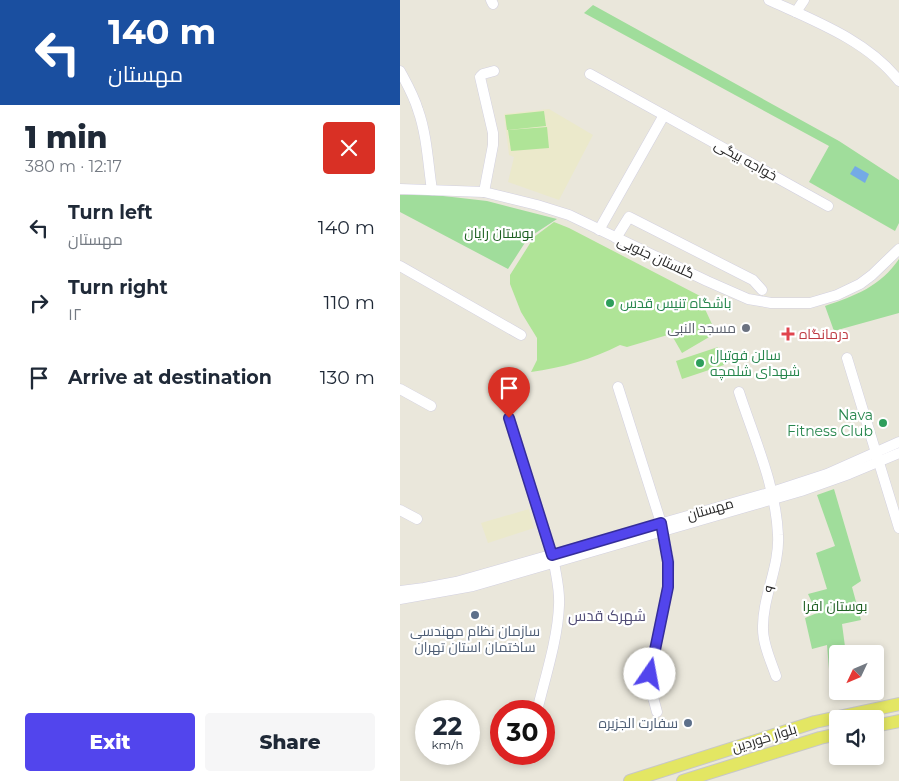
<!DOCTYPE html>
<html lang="en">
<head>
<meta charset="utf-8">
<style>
	body { margin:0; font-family:Montserrat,Cairo,sans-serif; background:#f6f6f7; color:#1f2937; height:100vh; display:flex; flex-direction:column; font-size:19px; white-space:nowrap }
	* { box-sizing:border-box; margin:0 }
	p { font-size:16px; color:#747a83 }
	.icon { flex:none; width:28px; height:28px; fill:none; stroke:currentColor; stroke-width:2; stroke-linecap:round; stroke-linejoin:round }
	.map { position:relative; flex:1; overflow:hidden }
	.side { display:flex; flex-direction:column; background:#fff; width:400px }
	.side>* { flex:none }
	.guide { background:#1a4fa0; color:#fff; overflow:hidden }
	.needle { width:32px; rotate:226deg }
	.fabs { position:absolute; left:429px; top:645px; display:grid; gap:10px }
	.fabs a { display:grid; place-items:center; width:55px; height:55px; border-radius:5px; background:#fff; box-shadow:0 2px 8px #0003; font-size:25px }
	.speed { position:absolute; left:15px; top:700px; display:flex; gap:10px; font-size:25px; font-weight:700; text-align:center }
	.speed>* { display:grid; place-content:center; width:65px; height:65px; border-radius:50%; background:#fff; box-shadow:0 2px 8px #0003; line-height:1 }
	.speed small { font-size:12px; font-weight:400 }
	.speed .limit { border:8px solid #d22; background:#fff; color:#111 }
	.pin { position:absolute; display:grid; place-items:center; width:42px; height:42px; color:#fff; margin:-51px -21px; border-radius:50% 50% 50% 0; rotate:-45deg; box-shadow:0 0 5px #0007 }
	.pin .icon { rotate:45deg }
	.me { position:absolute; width:55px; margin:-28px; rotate:12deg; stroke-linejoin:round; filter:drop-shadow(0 0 4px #0008) }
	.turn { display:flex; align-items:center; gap:18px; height:105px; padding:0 25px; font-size:22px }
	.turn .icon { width:65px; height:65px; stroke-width:2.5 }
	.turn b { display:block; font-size:35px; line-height:42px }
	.round { display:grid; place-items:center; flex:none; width:52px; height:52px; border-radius:5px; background:#f6f6f7 }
	.summary { display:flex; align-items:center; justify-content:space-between; height:85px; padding:0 25px }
	h1 { font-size:30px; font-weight:800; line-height:38px }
	.cta { display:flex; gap:10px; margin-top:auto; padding:10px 25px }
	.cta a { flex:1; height:58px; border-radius:5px; background:#5245ed; color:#fff; font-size:20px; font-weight:800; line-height:58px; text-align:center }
	.cta a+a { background:#f6f6f7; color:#1f2937 }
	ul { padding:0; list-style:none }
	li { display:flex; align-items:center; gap:15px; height:75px; padding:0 25px }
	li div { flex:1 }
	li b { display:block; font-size:19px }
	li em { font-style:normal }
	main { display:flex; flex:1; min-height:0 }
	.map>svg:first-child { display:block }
</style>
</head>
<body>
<main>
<section class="side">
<div class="guide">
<div class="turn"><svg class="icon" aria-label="left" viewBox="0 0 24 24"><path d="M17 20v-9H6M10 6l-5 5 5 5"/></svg><div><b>140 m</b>مهستان</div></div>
</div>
<div class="summary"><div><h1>1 min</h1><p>380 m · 12:17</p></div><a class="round" style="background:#d93025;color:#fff"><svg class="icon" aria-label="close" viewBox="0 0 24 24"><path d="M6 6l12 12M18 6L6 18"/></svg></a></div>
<ul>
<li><svg class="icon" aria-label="left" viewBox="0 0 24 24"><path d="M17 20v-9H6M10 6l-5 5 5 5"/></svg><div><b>Turn left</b><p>مهستان</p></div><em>140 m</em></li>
<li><svg class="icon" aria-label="right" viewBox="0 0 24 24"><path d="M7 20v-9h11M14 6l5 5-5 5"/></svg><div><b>Turn right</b><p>۱۲</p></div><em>110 m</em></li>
<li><svg class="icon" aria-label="arrive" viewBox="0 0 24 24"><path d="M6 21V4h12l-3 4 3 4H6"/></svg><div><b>Arrive at destination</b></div><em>130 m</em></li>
</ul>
<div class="cta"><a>Exit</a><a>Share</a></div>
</section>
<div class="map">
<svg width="499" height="781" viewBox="0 0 499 781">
	<rect width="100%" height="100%" fill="#eae7db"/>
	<g fill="#ebe9cb">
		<polygon points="149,109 193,135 159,200 108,182 114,157 109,155 104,114"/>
		<polygon points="129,509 134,528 88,543 81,523"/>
	</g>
	<g fill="#a0dd9b">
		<polygon points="193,5 439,141 499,180 499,223 495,231 409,182 429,146 184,13"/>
		<polygon points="26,194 87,201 157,219 128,238 108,269 0,212 0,195"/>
		<path d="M 499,259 L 499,313 L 434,331 L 425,306 C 455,296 481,286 499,259 Z"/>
		<polygon points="434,489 461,581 452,587 461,620 442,624 446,654 438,654 438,691 452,691 453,695 435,694 429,669 427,645 412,649 405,618 417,613 408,594 427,589 416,553 435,546 417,495"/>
	</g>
	<g fill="#afe497">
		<polygon points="144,111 146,126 107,130 105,115"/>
		<polygon points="147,127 149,148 111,151 108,130"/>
		<path d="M 154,222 L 169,228 L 302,297 L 305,309 L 316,333 L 282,353 L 271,334 L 227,347 L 220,345 C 193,359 161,368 131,372 L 137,360 L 137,338 L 121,312 L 110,284 L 110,275 L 134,237 Z"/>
		<polygon points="318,347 324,365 282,379 276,361"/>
	</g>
	<polygon fill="#74aae6" points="455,166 469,174 465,183 450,174"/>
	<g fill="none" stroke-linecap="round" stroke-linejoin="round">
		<defs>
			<g id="minor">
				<polyline points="91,0 93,4"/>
				<path d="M 369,0 C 415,21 468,41 499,81"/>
				<polyline points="396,12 404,0"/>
				<path d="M 0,71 C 7,84 14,96 18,110 C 27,135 28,164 32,190"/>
				<polyline points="190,74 428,206"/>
				<polyline points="0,189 84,192 137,205 169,215 307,281 348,299 371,303 410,303 437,295 460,284 472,275 499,249"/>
				<polyline points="84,192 93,145 93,133 80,77 83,74 94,71"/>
				<polyline points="199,230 264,115"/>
				<polyline points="216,238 229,217 353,280 362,290"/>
				<polyline points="0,266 121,335"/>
				<polyline points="447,358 499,528"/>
				<polyline points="218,387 261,523 269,562 268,587 250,674 250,686 257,712"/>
				<polyline points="0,389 31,406"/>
				<path d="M 339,392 C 354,438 376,486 378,535 C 380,566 362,598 363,629 C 363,645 371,661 376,676"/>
				<path d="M 109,418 L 154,562 C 156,576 160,590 159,605 C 158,638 145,678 137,711"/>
				<polyline points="0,510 17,519"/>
				<polyline points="0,591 24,588 56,582 372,492 427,474 499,442"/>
				<polyline points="0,599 73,586 401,491 449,474 499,453"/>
			</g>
			<g id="major">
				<polyline points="475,726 499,721"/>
				<polyline points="230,781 415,722 499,704"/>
				<polyline points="283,781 420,738 438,734"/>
			</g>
		</defs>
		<use href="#minor" stroke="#d2d0e0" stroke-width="11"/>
		<use href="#major" stroke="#c7c7c7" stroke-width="14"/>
		<use href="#minor" stroke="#fff" stroke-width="10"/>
		<use href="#major" stroke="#e3e663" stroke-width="12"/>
	</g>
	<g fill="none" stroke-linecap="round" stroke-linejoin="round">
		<defs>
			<polyline id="route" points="109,418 152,555 261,523 268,562 268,587 250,674"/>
		</defs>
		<use href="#route" stroke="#352d9a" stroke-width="12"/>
		<use href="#route" stroke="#5245ed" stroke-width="9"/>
	</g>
	<g fill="#2e9e5b" stroke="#fff" stroke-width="2">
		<circle cx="210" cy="303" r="5"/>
		<circle cx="300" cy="363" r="5"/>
		<circle cx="483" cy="423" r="5"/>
	</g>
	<circle fill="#6b7280" stroke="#fff" stroke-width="2" cx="346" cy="328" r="5"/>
	<path fill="#e0444e" stroke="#fff" stroke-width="2" d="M385.5 326.5h5v5h5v5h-5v5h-5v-5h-5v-5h5z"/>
	<g fill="#5c6f8a" stroke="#fff" stroke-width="2">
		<circle cx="75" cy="615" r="5"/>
		<circle cx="288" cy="723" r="5"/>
	</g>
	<g text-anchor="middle" stroke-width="4.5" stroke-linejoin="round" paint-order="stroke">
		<g font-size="14" fill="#282828" stroke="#fff">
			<text transform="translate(346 160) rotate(29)" y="5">خواجه بیگی</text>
			<text transform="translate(256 257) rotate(25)" y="5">گلستان جنوبی</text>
			<text transform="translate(310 509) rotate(-16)" y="5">مهستان</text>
			<text transform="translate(370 589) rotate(-76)" y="5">۹</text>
			<text transform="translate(364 738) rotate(-17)" y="5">بلوار خوردین</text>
		</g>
		<g font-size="14" fill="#1e6022" stroke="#fff">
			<text x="99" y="238">بوستان رایان</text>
			<text x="435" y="611">بوستان افرا</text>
		</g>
		<g font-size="14" fill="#27864d" stroke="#fff" text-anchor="start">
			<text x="220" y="308">باشگاه تنیس قدس</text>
			<text x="310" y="360">سالن فوتبال<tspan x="310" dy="16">شهدای شلمچه</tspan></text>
			<text x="473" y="420" text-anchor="end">Nava<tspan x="473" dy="16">Fitness Club</tspan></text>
		</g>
		<g font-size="14" fill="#5b616d" stroke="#fff" text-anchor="end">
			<text x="336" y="333">مسجد النبی</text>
		</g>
		<g font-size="14" fill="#be3a42" stroke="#fff" text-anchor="start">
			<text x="399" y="339">درمانگاه</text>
		</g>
		<g font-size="14" fill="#4e5e75" stroke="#fff">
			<text x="75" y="636">سازمان نظام مهندسی<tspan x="75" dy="16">ساختمان استان تهران</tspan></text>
			<text x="278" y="728" text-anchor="end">سفارت الجزیره</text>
		</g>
		<g font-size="15" fill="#504c76" stroke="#fff">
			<text x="207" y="621">شهرک قدس</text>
		</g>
	</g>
</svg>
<div class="fabs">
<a><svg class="needle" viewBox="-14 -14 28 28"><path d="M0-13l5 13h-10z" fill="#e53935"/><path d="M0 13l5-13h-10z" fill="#747a83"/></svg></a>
<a><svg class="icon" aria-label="sound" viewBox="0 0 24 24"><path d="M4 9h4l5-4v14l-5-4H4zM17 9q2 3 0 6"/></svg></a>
</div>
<div class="speed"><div>22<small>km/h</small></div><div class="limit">30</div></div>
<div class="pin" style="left:109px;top:418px;background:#d93025"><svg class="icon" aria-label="arrive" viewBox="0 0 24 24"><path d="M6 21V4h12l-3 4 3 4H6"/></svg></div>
<svg class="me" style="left:250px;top:674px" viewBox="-20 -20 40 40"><circle r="19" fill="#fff"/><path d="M0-13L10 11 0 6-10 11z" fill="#5245ed"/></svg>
</div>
</main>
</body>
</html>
